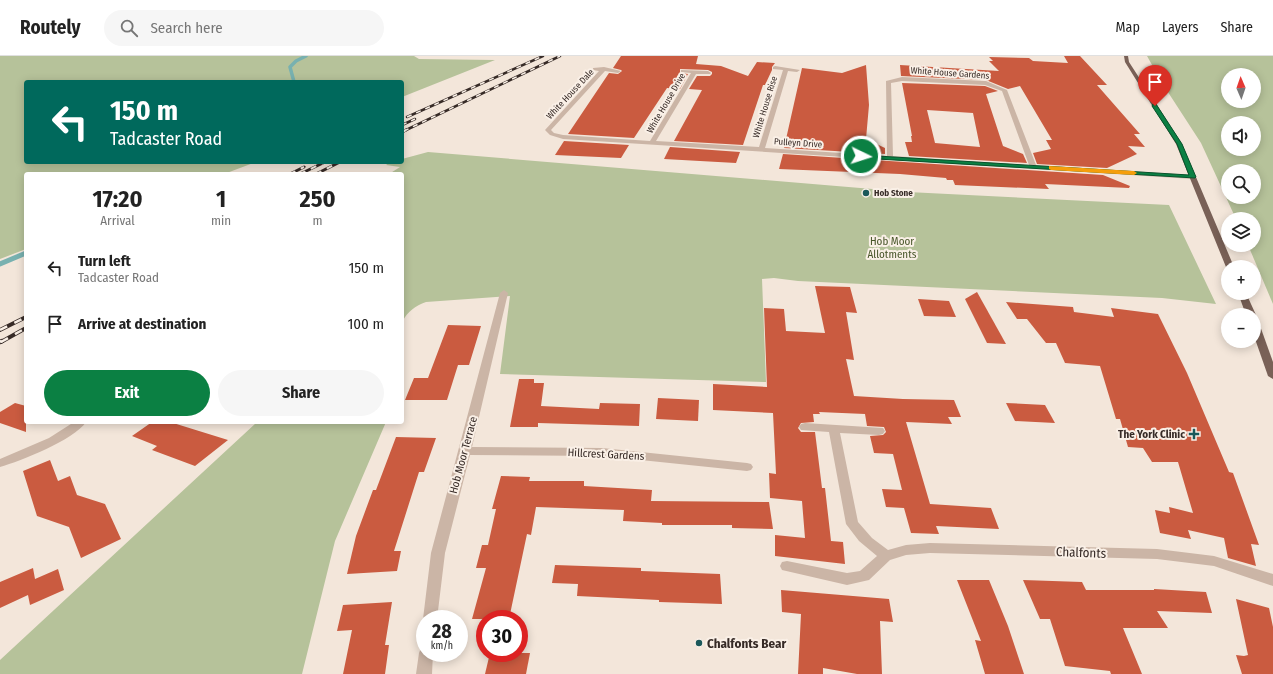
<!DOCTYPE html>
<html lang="en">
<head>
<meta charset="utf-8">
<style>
	body { margin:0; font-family:"Fira Sans Condensed",sans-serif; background:#f6f6f6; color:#222; height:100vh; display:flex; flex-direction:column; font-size:15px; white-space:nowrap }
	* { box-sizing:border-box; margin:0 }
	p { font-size:13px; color:#767676 }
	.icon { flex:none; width:22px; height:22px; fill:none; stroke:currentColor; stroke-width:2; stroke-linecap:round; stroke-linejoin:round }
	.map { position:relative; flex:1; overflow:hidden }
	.drawer { position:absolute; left:24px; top:116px; width:380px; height:252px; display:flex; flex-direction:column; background:#fff; border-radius:4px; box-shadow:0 2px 10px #0003 }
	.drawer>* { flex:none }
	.guide { position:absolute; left:24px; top:24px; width:380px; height:84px; border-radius:4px; box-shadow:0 2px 10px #0003; background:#00695c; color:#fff; overflow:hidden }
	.needle { width:26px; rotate:358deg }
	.buttons { position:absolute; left:1221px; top:12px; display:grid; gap:8px }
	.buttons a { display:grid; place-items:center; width:40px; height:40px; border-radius:50%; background:#fff; box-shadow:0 2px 10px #0003; font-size:20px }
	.speed { position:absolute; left:416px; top:554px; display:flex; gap:8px; font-size:20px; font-weight:700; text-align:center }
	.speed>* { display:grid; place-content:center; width:52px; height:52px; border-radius:50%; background:#fff; box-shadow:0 2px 10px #0003; line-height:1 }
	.speed small { font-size:10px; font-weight:400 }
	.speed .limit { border:6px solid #d22; background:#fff; color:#111 }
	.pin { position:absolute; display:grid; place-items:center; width:34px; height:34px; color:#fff; margin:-41px -17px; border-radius:50% 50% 50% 0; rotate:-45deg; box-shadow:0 0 4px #0007 }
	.pin .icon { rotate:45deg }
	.me { position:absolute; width:44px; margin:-22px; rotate:94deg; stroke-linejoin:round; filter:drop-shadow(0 0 3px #0008) }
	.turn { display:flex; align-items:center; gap:14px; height:84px; padding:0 20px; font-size:18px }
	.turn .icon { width:52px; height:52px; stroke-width:2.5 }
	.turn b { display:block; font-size:28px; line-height:34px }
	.eta { display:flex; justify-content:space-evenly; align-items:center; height:68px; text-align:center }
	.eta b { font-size:24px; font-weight:700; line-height:28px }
	.primary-button { display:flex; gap:8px; margin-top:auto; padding:8px 20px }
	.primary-button a { flex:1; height:46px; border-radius:24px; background:#0b8043; color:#fff; font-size:16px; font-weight:700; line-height:46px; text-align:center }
	.primary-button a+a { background:#f6f6f6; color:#222 }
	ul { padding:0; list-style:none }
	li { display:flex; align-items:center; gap:12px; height:56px; padding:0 20px }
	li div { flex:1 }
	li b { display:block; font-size:15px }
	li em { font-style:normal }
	header { display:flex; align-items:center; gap:24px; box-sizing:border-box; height:56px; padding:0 20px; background:#fff; border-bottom:1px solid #e0e0e0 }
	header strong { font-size:19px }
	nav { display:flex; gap:22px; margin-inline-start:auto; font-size:14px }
	.search { width:280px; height:36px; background:#f6f6f6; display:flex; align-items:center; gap:10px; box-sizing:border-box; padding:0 14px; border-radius:22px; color:#767676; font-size:15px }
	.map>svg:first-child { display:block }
</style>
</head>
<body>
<header>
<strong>Routely</strong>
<div class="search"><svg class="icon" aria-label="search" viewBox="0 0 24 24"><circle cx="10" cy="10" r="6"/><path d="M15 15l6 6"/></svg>Search here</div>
<nav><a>Map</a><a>Layers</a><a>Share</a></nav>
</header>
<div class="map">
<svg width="1273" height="618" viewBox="0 0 1273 618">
	<rect width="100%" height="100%" fill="#f3e6da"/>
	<g fill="#b6c29a" fill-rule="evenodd">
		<polygon points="0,0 414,0 419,3 495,4 402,41 402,26 26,26 26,106 256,106 224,118 26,118 26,193 0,203"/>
		<path d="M 1147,0 L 1273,0 L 1273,248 L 1248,189 L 1254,189 L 1254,163 L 1236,163 L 1201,87 L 1164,30 ZM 1228,19 L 1254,19 L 1254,45 L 1228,45 ZM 1228,67 L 1254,67 L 1254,93 L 1228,93 ZM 1228,115 L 1254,115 L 1254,141 L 1228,141 Z"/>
		<path d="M 428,96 L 908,136 L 1169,149 L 1216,248 L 1162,242 L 798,225 L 774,222 L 762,223 L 766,326 L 500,318 L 510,240 L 426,246 C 415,250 408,255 402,266 L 402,118 L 389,118 L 400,111 L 386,109 L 390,106 L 402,106 L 402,103 Z"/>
		<polygon points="257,366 386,366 335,485 302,618 0,618 0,604"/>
	</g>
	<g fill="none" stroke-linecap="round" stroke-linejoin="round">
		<polyline stroke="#78b1b0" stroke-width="3.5" points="294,26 290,11 296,5 306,0"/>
		<polyline stroke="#78b1b0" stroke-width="5" points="0,208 26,197"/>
	</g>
	<g fill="#ca5b40" fill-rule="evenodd">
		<polygon points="621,0 698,0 696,8 721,10 748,20 757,6 775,7 772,11 772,14 765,29 763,29 743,89 674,85 702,34 689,33 697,20 710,20 712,18 712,16 708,14 680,13 680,17 688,18 680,33 667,32 634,82 568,78 609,17 618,18 622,15 621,14 613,12"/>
		<polygon points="1064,0 1080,0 1107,29 1097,29 1140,78 1134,78 1145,91 1128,90 1137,98 1107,112 1037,108 1033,97 1051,93 1046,84 1052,84 1020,30 1008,33 986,24 901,20 900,9 999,15 989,5 993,5 989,1 1029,2 1033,5 1068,7"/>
		<polygon points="866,9 869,49 866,83 885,92 885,98 784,92 802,12 842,17"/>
		<path d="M 902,27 L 985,30 L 998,35 L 986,38 L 1003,90 L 1023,98 L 1027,107 L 909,100 L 905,86 L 912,86 L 911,80 L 912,80 ZM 927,54 L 973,57 L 980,91 L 935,87 Z"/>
		<polygon points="564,85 629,89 621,102 555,99"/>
		<polygon points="670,91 740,96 736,107 664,103"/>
		<polygon points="783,98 1103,119 1130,130 1129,132 1045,128 1049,133 955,129 953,124 947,124 946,122 900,118 779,113"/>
		<polygon points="815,230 850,231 857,257 846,256 854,304 846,303 854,340 903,343 954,344 961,361 948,361 952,368 906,366 930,448 991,452 999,473 936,470 939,478 911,477 904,452 886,451 882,433 902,434 893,398 874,397 870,380 883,379 886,376 884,371 867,370 865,358 819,356 820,358 813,358 814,366 801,367 798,372 801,376 815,376 822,432 825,432 831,485 843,486 845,508 775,500 775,479 805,482 802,445 770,442 769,417 776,418 773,357 713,354 713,328 767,331 764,252 784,253 786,275 825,277"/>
		<polygon points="977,236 1006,288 987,287 965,243"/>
		<polygon points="918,243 949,245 956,261 924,260"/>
		<polygon points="1006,246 1073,251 1074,256 1114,261 1111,252 1158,258 1187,317 1229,416 1233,417 1259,489 1251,488 1256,510 1228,502 1224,482 1188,474 1191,483 1160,477 1155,454 1170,457 1169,451 1193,457 1178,406 1152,406 1143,392 1128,391 1120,363 1116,363 1100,310 1065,307 1056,287 1046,287 1027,263 1017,263"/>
		<polygon points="448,269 481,270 469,309 458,309 447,344 405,344 414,322 428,322"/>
		<polygon points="519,323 534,323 534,327 544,327 541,350 599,353 600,347 640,348 639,370 538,367 538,371 510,371"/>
		<polygon points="658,342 699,344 698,365 656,363"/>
		<polygon points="15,347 26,350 26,376 0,367 0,356"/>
		<polygon points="1006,347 1045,349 1055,367 1015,365"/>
		<polygon points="152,366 170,366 228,384 195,410 152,394 157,390 132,380"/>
		<polygon points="396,381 436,382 424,416 419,416 394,495 401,495 397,515 347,518 356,480 373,434 376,434"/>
		<polygon points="50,404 58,425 70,420 77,439 105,448 121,483 81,502 69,471 37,460 23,415"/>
		<polygon points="501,420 530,421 529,425 584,425 584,430 652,434 651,445 769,446 773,473 732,472 732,469 662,469 662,467 623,465 624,454 536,451 531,479 527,478 509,563 472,563 486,512 476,512 482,489 488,489 496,453 492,453"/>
		<polygon points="555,509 641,512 641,515 720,518 722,548 659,546 659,544 577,540 578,528 552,527"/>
		<polygon points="33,512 35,523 58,513 64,534 30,549 28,539 0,552 0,526"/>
		<polygon points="957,524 989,524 1008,570 1024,618 985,618 975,584 981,585"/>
		<polygon points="1023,524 1082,526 1086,534 1154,534 1154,533 1206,536 1212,557 1157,555 1168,572 1123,572 1142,618 1111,618 1110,615 1065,610 1050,563 1040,563"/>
		<polygon points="781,534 889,543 893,566 880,565 882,618 857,618 823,612 823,618 798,618 801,558 782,556"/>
		<polygon points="1236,543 1269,552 1273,571 1273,618 1242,618 1236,599 1244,600 1248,599"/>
		<polygon points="392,546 385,589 389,589 385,618 343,618 352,574 337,575 343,549"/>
		<polygon points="490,597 530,597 526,618 485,618"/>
	</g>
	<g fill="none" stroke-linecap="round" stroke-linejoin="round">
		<g fill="#cbb5a6" fill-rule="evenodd">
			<path d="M 775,10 L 800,14 L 797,16 L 788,15 L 765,92 L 887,100 L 886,25 L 902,21 L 986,25 L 1007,34 L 1036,109 L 1193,119 L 1196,121 L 1193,123 L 563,83 L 550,79 L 545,74 L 599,15 L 593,14 L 593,12 L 604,11 L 621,15 L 618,17 L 605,15 L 551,74 L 554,77 L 563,79 L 650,85 L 691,17 L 681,16 L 681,14 L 708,15 L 711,17 L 710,18 L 696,18 L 656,85 L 759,91 L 783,14 L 773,13 L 773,11 ZM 902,25 L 985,29 L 1002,35 L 1029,109 L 893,100 L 891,27 Z"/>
			<polygon points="504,234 508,237 472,391 602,392 747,407 751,408 753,411 751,414 747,415 602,400 470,399 445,497 437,563 425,563 425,567 423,563 431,497 500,237"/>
			<path d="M 74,366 L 86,366 C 74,384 21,405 0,411 L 0,403 L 49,382 Z"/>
			<polygon points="805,367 883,372 885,375 883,378 879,379 840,377 858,466 872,482 888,494 906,489 930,487 1157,493 1214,500 1273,518 1273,530 1214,510 1157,503 930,497 906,499 890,504 869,524 847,529 782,514 780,510 782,506 787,505 847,517 860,515 877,500 859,485 846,468 829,376 801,374 799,371 801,368"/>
			<polygon points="425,591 425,597 433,597 432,618 416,618 419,597 421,592"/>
		</g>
		<g fill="#796157" fill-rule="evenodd">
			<polygon points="1124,0 1128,0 1129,6 1182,88 1234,211 1228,211 1228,213 1226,211 1176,88 1125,6"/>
			<polygon points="1238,237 1246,237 1256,259 1254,261 1254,259 1246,259"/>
			<polygon points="1254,264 1259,267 1273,306 1273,323 1268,320 1254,280"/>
		</g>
		<defs>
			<g id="rail-far3">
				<polyline points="407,61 543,0"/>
				<polyline points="402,69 415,63"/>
				<polyline points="404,75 560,0"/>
			</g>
			<g id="rail-far2">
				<polyline points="402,76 406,74"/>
				<polyline points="290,118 304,111"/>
				<polyline points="300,118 325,106"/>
				<polyline points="316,118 340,106"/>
			</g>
			<g id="rail-far1">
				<polyline points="0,274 26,261"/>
				<polyline points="1,286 26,272"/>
			</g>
			<polyline id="rail" points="0,286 2,285"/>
		</defs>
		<use href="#rail-far3" stroke="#372b27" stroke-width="2.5"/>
		<use href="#rail-far2" stroke="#372b27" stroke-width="3"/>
		<use href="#rail-far1" stroke="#372b27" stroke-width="4"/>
		<use href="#rail" stroke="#372b27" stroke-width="4.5"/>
		<use href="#rail-far3" stroke="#faf0e7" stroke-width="1.5" stroke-dasharray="5" stroke-linecap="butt"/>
		<use href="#rail-far2" stroke="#faf0e7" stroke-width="2" stroke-dasharray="6" stroke-linecap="butt"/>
		<use href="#rail-far1" stroke="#faf0e7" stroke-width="2.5" stroke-dasharray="8" stroke-linecap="butt"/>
		<use href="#rail" stroke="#faf0e7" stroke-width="3" stroke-dasharray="10" stroke-linecap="butt"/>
	</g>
	<polygon fill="#0b8043" stroke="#07532c" points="1153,48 1156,48 1182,88 1196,121 1195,122 861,102 858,100 861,99 1189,119 1177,88 1152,50"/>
	<polygon fill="#f59e0b" points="1049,110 1134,115 1137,117 1134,119 1051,114 1049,113"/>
	<g fill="#1b585a" stroke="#faf0e7" stroke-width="1.5">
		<circle cx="866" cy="137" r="4"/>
		<path d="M1192 372h4v4h4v4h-4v4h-4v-4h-4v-4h4z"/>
		<circle cx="699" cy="587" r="4"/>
	</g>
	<g text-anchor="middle" stroke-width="4" stroke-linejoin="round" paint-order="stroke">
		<g font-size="9" fill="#372b27" stroke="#faf0e7">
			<text transform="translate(950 17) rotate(4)" y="3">White House Gardens</text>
			<text transform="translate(570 38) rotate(-47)" y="3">White House Dale</text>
			<text transform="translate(666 47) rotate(-60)" y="3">White House Drive</text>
			<text transform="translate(765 51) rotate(-73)" y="3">White House Rise</text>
			<text transform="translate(798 87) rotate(4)" y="3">Pulleyn Drive</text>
		</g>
		<g font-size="9" font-weight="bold" fill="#372b27" stroke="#faf0e7" text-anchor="start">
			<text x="874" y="140">Hob Stone</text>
		</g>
		<g font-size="11" fill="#48562a" stroke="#faf0e7">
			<text x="892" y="189">Hob Moor<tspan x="892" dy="13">Allotments</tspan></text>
		</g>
		<g font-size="11" font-weight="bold" fill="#372b27" stroke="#faf0e7" text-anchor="end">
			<text x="1185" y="382">The York Clinic</text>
		</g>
		<g font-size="11" fill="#372b27" stroke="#faf0e7">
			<text transform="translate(606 398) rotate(3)" y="4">Hillcrest Gardens</text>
			<text transform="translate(463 399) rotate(-75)" y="4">Hob Moor Terrace</text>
		</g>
		<g font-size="13" fill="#372b27" stroke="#faf0e7">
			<text transform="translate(1081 496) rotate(2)" y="5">Chalfonts</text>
		</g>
		<g font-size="13" font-weight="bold" fill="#372b27" stroke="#faf0e7" text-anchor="start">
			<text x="707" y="592">Chalfonts Bear</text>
		</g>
	</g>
</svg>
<div class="buttons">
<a><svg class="needle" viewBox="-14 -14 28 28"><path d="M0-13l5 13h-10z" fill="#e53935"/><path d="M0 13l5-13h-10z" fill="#767676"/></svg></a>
<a><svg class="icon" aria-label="sound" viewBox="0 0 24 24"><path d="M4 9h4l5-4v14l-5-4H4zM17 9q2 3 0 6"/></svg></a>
<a><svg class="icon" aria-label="search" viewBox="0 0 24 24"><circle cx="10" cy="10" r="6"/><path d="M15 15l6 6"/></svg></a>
<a><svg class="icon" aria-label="layers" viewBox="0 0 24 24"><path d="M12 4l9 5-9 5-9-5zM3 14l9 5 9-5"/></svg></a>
<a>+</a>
<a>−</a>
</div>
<div class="speed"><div>28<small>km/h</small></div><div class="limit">30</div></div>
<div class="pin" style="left:1155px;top:50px;background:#d93025"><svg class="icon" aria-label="arrive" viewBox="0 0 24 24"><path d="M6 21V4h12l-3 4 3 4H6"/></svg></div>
<svg class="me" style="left:861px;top:100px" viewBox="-20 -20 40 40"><circle r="17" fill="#0b8043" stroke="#fff" stroke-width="3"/><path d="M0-11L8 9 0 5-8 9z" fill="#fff"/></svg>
<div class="guide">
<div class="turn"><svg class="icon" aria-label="left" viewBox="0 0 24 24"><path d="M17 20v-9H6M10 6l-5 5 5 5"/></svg><div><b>150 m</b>Tadcaster Road</div></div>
</div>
<section class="drawer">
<div class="eta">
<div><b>17:20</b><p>Arrival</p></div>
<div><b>1</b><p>min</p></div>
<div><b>250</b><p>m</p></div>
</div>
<ul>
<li><svg class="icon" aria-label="left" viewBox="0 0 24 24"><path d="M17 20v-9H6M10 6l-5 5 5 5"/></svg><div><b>Turn left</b><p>Tadcaster Road</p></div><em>150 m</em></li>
<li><svg class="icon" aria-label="arrive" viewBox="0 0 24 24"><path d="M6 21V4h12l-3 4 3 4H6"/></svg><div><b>Arrive at destination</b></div><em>100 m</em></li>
</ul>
<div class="primary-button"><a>Exit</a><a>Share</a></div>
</section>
</div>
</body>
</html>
